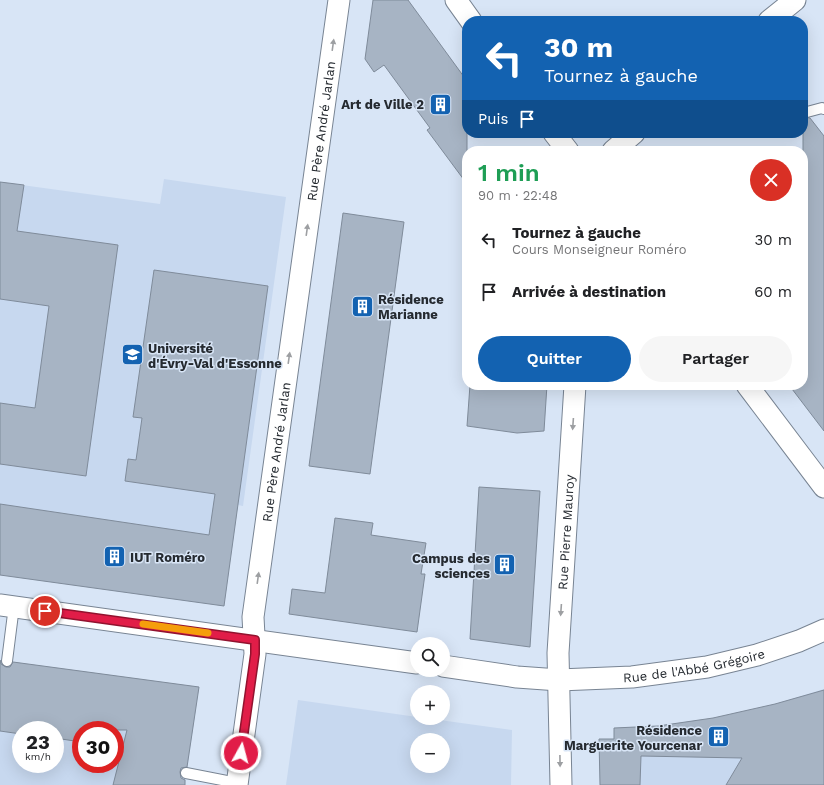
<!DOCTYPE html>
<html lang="fr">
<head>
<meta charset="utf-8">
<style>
	body { margin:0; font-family:"Work Sans",sans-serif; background:#f6f6f6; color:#202124; height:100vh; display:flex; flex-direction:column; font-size:15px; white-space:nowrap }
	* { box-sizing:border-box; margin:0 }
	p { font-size:13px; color:#757577 }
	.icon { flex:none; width:22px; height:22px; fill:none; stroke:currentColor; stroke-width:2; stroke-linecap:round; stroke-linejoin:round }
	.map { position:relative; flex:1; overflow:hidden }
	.side { position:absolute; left:462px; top:146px; width:346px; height:244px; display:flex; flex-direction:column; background:#fff; border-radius:16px; box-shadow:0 4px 16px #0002 }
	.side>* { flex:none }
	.banner { position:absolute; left:462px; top:16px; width:346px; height:122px; border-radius:16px; box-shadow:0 4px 16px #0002; background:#1362b1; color:#fff; overflow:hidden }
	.tools { position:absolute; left:410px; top:637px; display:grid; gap:8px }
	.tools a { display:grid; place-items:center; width:40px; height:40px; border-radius:50%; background:#fff; box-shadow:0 4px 16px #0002; font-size:20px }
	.speed { position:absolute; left:12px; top:721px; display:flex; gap:8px; font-size:20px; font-weight:700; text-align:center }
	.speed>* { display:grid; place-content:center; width:52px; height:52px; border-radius:50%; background:#fff; box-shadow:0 4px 16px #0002; line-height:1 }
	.speed small { font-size:10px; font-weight:400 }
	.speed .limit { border:6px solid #d22; background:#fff; color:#111 }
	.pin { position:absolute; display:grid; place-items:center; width:34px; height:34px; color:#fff; margin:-17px; border:2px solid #fff; border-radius:50%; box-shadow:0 1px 4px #0007 }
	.me { position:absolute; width:44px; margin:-22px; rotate:7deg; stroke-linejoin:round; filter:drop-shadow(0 0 3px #0008) }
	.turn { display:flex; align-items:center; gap:14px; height:84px; padding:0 16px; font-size:18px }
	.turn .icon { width:52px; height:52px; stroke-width:2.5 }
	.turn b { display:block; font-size:28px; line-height:34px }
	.then { display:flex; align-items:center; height:38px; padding:0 16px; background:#0003; gap:8px; font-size:15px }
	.round { display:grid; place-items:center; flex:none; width:42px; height:42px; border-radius:21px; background:#f6f6f6 }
	.overview { display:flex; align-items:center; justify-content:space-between; height:68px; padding:0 16px }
	h1 { font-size:24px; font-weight:600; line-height:30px; color:#1e9e55 }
	.button { display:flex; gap:8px; margin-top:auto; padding:8px 16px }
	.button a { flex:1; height:46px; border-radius:24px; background:#1362b1; color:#fff; font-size:16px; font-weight:600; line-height:46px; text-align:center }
	.button a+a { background:#f6f6f6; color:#202124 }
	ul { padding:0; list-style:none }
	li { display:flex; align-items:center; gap:12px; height:52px; padding:0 16px }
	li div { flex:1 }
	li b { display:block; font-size:15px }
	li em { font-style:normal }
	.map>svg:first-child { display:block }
</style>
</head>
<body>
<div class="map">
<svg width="824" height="785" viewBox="0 0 824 785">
	<rect width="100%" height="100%" fill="#d8e5f6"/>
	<g fill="#c7d8ef" fill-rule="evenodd">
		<polygon points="164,179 286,197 243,506 238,505 224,606 0,575 0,182 160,204"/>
		<path d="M 0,660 L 199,687 L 185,785 L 0,785 ZM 21,730 L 55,730 L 55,764 L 21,764 ZM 81,730 L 115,730 L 115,764 L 81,764 Z"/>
		<polygon points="824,689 824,785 600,785 599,739 614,739 614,728 658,726 713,718 775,704"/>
		<path d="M 298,700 L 417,717 L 417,718 L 425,718 L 512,730 L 511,785 L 286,785 ZM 417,740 L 443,740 L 443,766 L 417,766 Z"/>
	</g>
	<g fill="#a7b4c4" stroke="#7f8b9a">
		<polygon points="373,0 408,0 467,81 467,184 427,130 430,128 384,65 374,72 365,59"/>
		<polygon points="803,117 810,118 824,136 824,431 789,385 803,385"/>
		<polygon points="0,182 24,185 17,231 118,245 86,476 0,464 0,403 35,408 49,306 0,299"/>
		<polygon points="343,213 404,222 370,474 309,466"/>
		<polygon points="154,270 268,286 224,606 0,575 0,504 209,535 215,494 125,481 128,459 136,460 142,418 133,417"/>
		<polygon points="470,385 547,385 544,431 517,433 467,426"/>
		<polygon points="479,487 540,491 530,647 470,639"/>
		<polygon points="335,518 373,523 371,535 426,543 421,574 425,574 417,632 289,614 292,589 325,593"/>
		<polygon points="0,660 1,664 6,667 10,667 13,662 199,687 187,767 181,768 180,772 181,778 185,780 185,785 113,785 127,730 81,730 81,742 55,738 55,730 21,730 21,734 0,731"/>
		<polygon points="824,690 824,785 726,785 742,758 641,756 640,785 600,785 599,739 614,739 614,728 658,726 713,718 775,704"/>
	</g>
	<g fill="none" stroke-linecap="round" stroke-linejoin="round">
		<defs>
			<g id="lane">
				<polyline points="807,112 822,108 824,109"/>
				<polyline points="7,661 14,606"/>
				<polyline points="186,773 237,783"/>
			</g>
			<g id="street">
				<polyline points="456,0 471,21"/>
				<polyline points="769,21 795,0"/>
				<polyline points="554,133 568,151"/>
				<polyline points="613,151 634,133"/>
				<polyline points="747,385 824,487"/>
				<polyline points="0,605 417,663"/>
				<path id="s1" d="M 443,666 L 517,677 L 559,680 L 632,677 L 707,667 L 757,655 L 799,641 L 824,630"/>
				<path id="s2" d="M 237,785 L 255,654 L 253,617 L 339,0"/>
				<path id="s3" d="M 561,785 L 558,653 L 575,385"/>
			</g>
		</defs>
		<use href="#lane" stroke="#788493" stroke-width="12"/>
		<use href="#street" stroke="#788493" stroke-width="23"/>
		<use href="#lane" stroke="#fff" stroke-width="10"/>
		<use href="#street" stroke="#fff" stroke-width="21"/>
	</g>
	<defs><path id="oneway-solid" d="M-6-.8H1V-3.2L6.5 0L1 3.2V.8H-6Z"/></defs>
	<g fill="#9d9fa2">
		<use href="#oneway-solid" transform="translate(333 45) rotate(-82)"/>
		<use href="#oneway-solid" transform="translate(307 230) rotate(-82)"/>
		<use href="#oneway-solid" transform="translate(289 358) rotate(-82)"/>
		<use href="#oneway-solid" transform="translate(573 424) rotate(94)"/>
		<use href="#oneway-solid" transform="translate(258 578) rotate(-82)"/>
		<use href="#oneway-solid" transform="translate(561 610) rotate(94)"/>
		<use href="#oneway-solid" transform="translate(560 761) rotate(89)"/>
	</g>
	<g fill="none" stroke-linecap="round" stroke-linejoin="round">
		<defs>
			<polyline id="route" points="45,611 255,640 255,654 241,753"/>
		</defs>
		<use href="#route" stroke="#92132f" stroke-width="10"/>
		<use href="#route" stroke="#e11d48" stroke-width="7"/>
		<polyline stroke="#f59e0b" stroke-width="7" points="143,624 208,633"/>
	</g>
	<defs>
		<symbol id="building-square" viewBox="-11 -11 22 22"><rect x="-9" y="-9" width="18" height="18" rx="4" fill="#1362b1" stroke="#d8e5f6"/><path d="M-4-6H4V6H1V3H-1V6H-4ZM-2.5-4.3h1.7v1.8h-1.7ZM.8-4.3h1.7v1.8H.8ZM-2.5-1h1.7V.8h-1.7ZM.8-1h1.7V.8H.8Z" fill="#fff"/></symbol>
		<symbol id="university-square" viewBox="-11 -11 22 22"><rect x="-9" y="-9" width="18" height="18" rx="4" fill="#1362b1" stroke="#d8e5f6"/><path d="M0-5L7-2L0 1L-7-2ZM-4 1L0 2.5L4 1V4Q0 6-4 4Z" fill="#fff"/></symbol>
	</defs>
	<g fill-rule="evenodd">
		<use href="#building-square" x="428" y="92" width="25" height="25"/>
		<use href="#building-square" x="350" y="294" width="25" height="25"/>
		<use href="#university-square" x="120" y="342" width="25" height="25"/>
		<use href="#building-square" x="102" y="544" width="25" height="25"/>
		<use href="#building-square" x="492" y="552" width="25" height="25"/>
		<use href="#building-square" x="706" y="724" width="25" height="25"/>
	</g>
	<g text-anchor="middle" stroke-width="3" stroke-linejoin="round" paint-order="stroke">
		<g font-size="13" font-weight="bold" fill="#252a30" stroke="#d8e5f6" text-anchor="end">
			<text x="424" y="109">Art de Ville 2</text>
			<text x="378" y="304" text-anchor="start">Résidence<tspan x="378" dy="15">Marianne</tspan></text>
			<text x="148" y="353" text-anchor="start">Université<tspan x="148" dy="15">d'Évry-Val d'Essonne</tspan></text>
			<text x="130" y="562" text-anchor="start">IUT Roméro</text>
			<text x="490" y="563">Campus des<tspan x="490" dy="15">sciences</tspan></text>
			<text x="702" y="735">Résidence<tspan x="702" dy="15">Marguerite Yourcenar</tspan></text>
		</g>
		<g font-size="13" fill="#252a30" stroke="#d8e5f6">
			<text dy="5" stroke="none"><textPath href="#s2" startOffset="660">Rue Père André Jarlan</textPath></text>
			<text dy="5" stroke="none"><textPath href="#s2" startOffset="336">Rue Père André Jarlan</textPath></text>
			<text dy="5" stroke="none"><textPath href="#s3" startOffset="253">Rue Pierre Mauroy</textPath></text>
			<text dy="5" stroke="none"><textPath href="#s1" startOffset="253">Rue de l'Abbé Grégoire</textPath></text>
		</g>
	</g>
</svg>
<div class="tools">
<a><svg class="icon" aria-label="search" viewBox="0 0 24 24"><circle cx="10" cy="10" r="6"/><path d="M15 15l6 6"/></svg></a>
<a>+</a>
<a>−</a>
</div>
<div class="speed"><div>23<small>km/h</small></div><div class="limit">30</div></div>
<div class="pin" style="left:45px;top:611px;background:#d93025"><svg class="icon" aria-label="arrive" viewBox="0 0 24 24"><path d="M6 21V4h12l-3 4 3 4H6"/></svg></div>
<svg class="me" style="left:241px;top:753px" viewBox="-20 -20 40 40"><circle r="17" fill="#e11d48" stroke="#fff" stroke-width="3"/><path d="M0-11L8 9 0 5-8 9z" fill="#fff"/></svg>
<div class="banner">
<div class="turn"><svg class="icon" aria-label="left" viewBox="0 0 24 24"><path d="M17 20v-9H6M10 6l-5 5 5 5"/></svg><div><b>30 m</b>Tournez à gauche</div></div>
<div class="then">Puis<svg class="icon" aria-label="arrive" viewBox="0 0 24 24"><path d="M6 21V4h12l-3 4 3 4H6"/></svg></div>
</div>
<section class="side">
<div class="overview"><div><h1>1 min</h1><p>90 m · 22:48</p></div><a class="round" style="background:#d93025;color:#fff"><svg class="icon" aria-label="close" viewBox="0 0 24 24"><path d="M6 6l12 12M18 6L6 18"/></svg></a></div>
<ul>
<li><svg class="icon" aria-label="left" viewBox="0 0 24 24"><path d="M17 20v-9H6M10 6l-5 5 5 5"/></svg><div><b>Tournez à gauche</b><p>Cours Monseigneur Roméro</p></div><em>30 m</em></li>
<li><svg class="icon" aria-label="arrive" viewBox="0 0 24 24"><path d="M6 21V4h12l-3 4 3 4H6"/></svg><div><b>Arrivée à destination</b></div><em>60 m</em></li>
</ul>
<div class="button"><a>Quitter</a><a>Partager</a></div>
</section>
</div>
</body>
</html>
